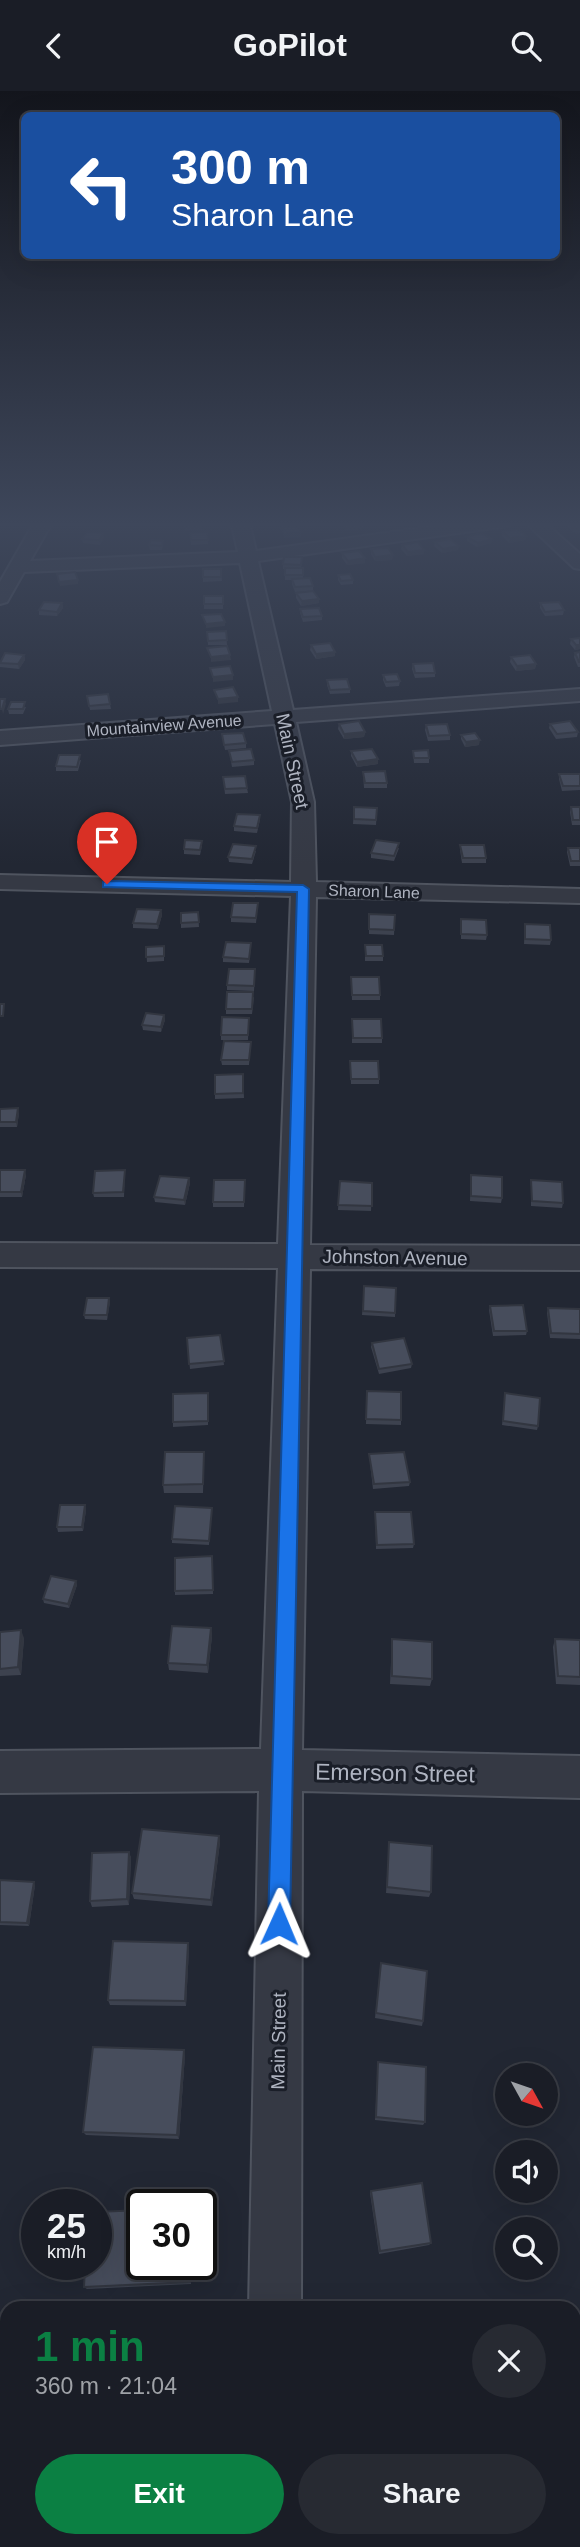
<!DOCTYPE html>
<html lang="en">
<head>
<meta charset="utf-8">
<style>
	body { margin:0; font-family:Arial,sans-serif; background:#272a32; color:#f1f3f6; height:100vh; display:flex; flex-direction:column; font-size:26px; white-space:nowrap }
	* { box-sizing:border-box; margin:0 }
	p { font-size:23px; color:#9fa2a7 }
	.icon { flex:none; width:38px; height:38px; fill:none; stroke:currentColor; stroke-width:2; stroke-linecap:round; stroke-linejoin:round }
	.map { position:relative; flex:1; overflow:hidden }
	.details { position:absolute; left:0px; top:2210px; width:581px; height:247px; display:flex; flex-direction:column; background:#1a1d26; border-radius:21px 21px 0 0; box-shadow:0 7px 28px #0002,0 0 0 2px #383b43 }
	.details>* { flex:none }
	.banner { position:absolute; left:21px; top:21px; width:539px; height:147px; border-radius:10px; box-shadow:0 7px 28px #0002,0 0 0 2px #383b43; background:#1a4fa0; color:#fff; overflow:hidden }
	.needle { width:46px; rotate:130deg }
	.controls { position:absolute; left:495px; top:1972px; display:grid; gap:14px }
	.controls a { display:grid; place-items:center; width:63px; height:63px; border-radius:50%; background:#1a1d26; box-shadow:0 7px 28px #0002,0 0 0 2px #383b43; font-size:35px }
	.speed { position:absolute; left:21px; top:2098px; display:flex; gap:14px; font-size:35px; font-weight:700; text-align:center }
	.speed>* { display:grid; place-content:center; width:91px; height:91px; border-radius:50%; background:#1a1d26; box-shadow:0 7px 28px #0002,0 0 0 2px #383b43; line-height:1 }
	.speed small { font-size:18px; font-weight:400 }
	.speed .limit { border:4px solid #111; border-radius:10px; background:#fff; color:#111 }
	.pin { position:absolute; display:grid; place-items:center; width:60px; height:60px; color:#fff; margin:-72px -30px; border-radius:50% 50% 50% 0; rotate:-45deg; box-shadow:0 0 7px #0007 }
	.pin .icon { rotate:45deg }
	.me { position:absolute; width:77px; margin:-38px; rotate:1deg; stroke-linejoin:round; filter:drop-shadow(0 0 5px #0008) }
	.turn { display:flex; align-items:center; gap:24px; height:147px; padding:0 35px; font-size:32px }
	.turn .icon { width:91px; height:91px; stroke-width:2.5 }
	.turn b { display:block; font-size:49px; line-height:60px }
	.round { display:grid; place-items:center; flex:none; width:74px; height:74px; border-radius:37px; background:#272a32 }
	.summary { display:flex; align-items:center; justify-content:space-between; height:119px; padding:0 35px }
	h1 { font-size:42px; font-weight:700; line-height:52px; color:#0b8043 }
	.button { display:flex; gap:14px; margin-top:auto; padding:14px 35px }
	.button a { flex:1; height:80px; border-radius:42px; background:#0b8043; color:#fff; font-size:28px; font-weight:700; line-height:80px; text-align:center }
	.button a+a { background:#272a32; color:#f1f3f6 }
	header { display:flex; justify-content:space-between; align-items:center; height:91px; padding:0 35px; background:#1a1d26; font-size:32px; font-weight:700 }
	.map>svg:first-child { display:block }
</style>
</head>
<body>
<header><svg class="icon" aria-label="back" viewBox="0 0 24 24"><path d="M15 5l-7 7 7 7"/></svg>GoPilot<svg class="icon" aria-label="search" viewBox="0 0 24 24"><circle cx="10" cy="10" r="6"/><path d="M15 15l6 6"/></svg></header>
<div class="map">
<svg width="580" height="2456" viewBox="0 0 580 2456">
	<rect width="100%" height="100%" fill="#222733"/>
	<g fill="none" stroke-linecap="round" stroke-linejoin="round">
		<defs>
			<g id="street">
				<polygon points="35,430 53,430 30,470 238,461 231,430 249,430 256,460 472,430 517,430 508,435 258,470 293,619 580,598 580,610 296,631 314,711 316,791 580,798 580,812 316,806 310,1154 580,1155 580,1179 310,1178 302,1659 580,1665 580,1707 302,1700 301,2217 249,2217 259,1700 0,1702 0,1660 261,1658 278,1177 0,1176 0,1152 278,1153 291,805 0,798 0,784 291,791 292,711 275,633 0,654 0,640 272,620 240,472 24,481 7,511 0,513 0,491"/>
				<polygon points="524,430 543,430 580,463 580,478 574,477"/>
				<rect x="574" y="2393" width="6" height="56"/>
				<rect x="243" y="2450" width="58" height="6"/>
			</g>
		</defs>
		<use href="#street" stroke="#4f545f" stroke-width="4"/>
		<use href="#street" fill="#353944" fill-rule="evenodd"/>
	</g>
	<g fill="#3d424f">
		<polygon points="183,430 202,435 202,439 185,440"/>
		<polygon points="276,430 289,430 289,433 278,434"/>
		<polygon points="341,430 361,430 364,437 348,440 341,433"/>
		<polygon points="580,430 580,442 576,443 568,436 568,432"/>
		<polygon points="502,440 526,445 525,449 509,452 502,445"/>
		<polygon points="207,441 208,453 191,454 190,442"/>
		<polygon points="104,446 100,454 83,452 82,448"/>
		<polygon points="467,446 492,448 491,452 477,456 467,450"/>
		<polygon points="163,450 163,454 162,459 150,459 149,454"/>
		<polygon points="435,451 459,455 458,459 442,462 434,455"/>
		<polygon points="402,454 424,459 424,463 407,465 401,458"/>
		<polygon points="371,458 393,464 392,469 375,470 371,463"/>
		<polygon points="342,462 365,472 347,474 342,467"/>
		<polygon points="302,466 301,477 303,477 303,488 313,495 313,500 295,501 292,493 292,489 285,489 285,478 283,478 283,473"/>
		<polygon points="203,478 221,478 222,490 203,491"/>
		<polygon points="338,484 353,489 353,493 341,494 338,489"/>
		<polygon points="296,502 319,512 301,515 296,507"/>
		<rect x="204" y="505" width="19" height="13"/>
		<polygon points="62,512 63,517 57,525 39,524 39,519"/>
		<polygon points="540,512 564,519 563,524 545,525 540,517"/>
		<polygon points="300,518 322,525 322,529 303,531 300,522"/>
		<polygon points="226,540 227,554 208,554 207,541"/>
		<polygon points="580,547 580,558 575,559 570,553 571,548"/>
		<polygon points="311,554 335,561 335,565 316,568 310,559"/>
		<polygon points="580,561 580,576 578,576 574,566 575,562"/>
		<polygon points="24,564 25,569 19,578 0,576 0,570"/>
		<polygon points="511,566 536,573 535,578 516,580 510,571"/>
		<polygon points="413,573 435,582 435,586 415,587 412,578"/>
		<polygon points="383,584 400,590 399,595 386,596 383,589"/>
		<polygon points="327,589 350,598 350,602 330,603 327,594"/>
		<polygon points="108,603 111,618 90,619 87,605"/>
		<polygon points="26,616 23,623 9,623 8,618"/>
		<polygon points="339,633 365,641 364,646 344,648 338,638"/>
		<polygon points="550,633 578,641 577,646 556,648 549,637"/>
		<polygon points="426,634 450,644 450,649 428,650 425,639"/>
		<polygon points="222,643 246,652 246,657 225,659"/>
		<polygon points="461,644 479,654 465,656 461,648"/>
		<polygon points="229,660 254,669 254,674 232,676"/>
		<polygon points="351,660 378,673 357,676 351,665"/>
		<polygon points="413,660 429,667 429,672 414,672"/>
		<polygon points="81,669 78,680 56,680 56,675"/>
		<polygon points="363,681 387,692 387,697 364,697"/>
		<polygon points="559,683 580,683 580,699 562,700 559,688"/>
		<polygon points="223,686 247,697 248,702 225,703"/>
		<polygon points="354,716 377,717 376,734 353,733"/>
		<polygon points="571,716 580,716 580,734 572,734 570,721"/>
		<polygon points="260,729 257,742 234,740 234,735"/>
		<polygon points="112,742 113,747 109,760 85,759 85,754"/>
		<polygon points="460,754 486,767 486,772 462,772 460,759"/>
		<polygon points="202,755 200,764 184,763 184,758"/>
		<polygon points="399,757 394,770 371,767 371,762"/>
		<polygon points="568,757 580,757 580,775 570,775 567,761"/>
		<polygon points="256,760 252,773 229,771 228,766"/>
		<polygon points="258,812 256,832 231,831 231,826"/>
		<polygon points="161,819 162,824 158,838 133,837 133,832"/>
		<polygon points="198,821 199,836 181,837 181,822"/>
		<polygon points="369,823 395,824 394,844 369,843"/>
		<polygon points="461,828 487,844 486,849 461,848"/>
		<polygon points="525,833 551,849 550,854 524,853"/>
		<polygon points="365,854 383,865 383,870 365,870"/>
		<polygon points="164,855 164,870 147,871 146,856"/>
		<polygon points="251,857 249,872 223,871 223,866"/>
		<polygon points="255,883 254,900 227,899 227,894"/>
		<polygon points="351,886 380,904 380,909 352,909"/>
		<polygon points="254,906 252,923 226,923 226,918"/>
		<polygon points="164,924 165,929 161,941 143,939 142,934"/>
		<polygon points="249,927 248,949 221,949 221,944"/>
		<polygon points="352,928 382,947 382,952 352,952"/>
		<polygon points="251,951 249,974 222,974 221,969"/>
		<polygon points="350,970 379,988 379,993 351,993"/>
		<polygon points="243,983 244,1007 215,1008 215,984"/>
		<polygon points="0,1018 19,1022 17,1036 0,1036"/>
		<polygon points="0,1079 26,1084 22,1106 0,1106"/>
		<polygon points="125,1079 124,1106 94,1106 93,1102"/>
		<polygon points="471,1084 502,1107 501,1112 470,1110"/>
		<polygon points="189,1087 190,1092 185,1114 155,1111 154,1106"/>
		<polygon points="245,1089 244,1116 213,1116 213,1111"/>
		<polygon points="531,1089 563,1112 562,1117 531,1115"/>
		<polygon points="340,1090 372,1092 371,1120 338,1119"/>
		<polygon points="364,1195 396,1197 395,1226 362,1224"/>
		<polygon points="109,1207 110,1211 107,1229 85,1228 84,1224"/>
		<polygon points="490,1215 527,1240 526,1244 493,1245 489,1219"/>
		<polygon points="548,1217 580,1218 580,1248 550,1247 547,1222"/>
		<polygon points="220,1244 224,1274 190,1278 187,1247"/>
		<polygon points="372,1252 412,1273 411,1277 379,1283 371,1256"/>
		<polygon points="367,1300 401,1329 401,1334 366,1333"/>
		<polygon points="208,1302 208,1334 173,1336 173,1331"/>
		<polygon points="505,1302 538,1335 537,1339 502,1334"/>
		<polygon points="369,1363 410,1391 409,1395 373,1398"/>
		<polygon points="204,1369 203,1402 164,1402 163,1394"/>
		<polygon points="85,1414 86,1419 83,1440 58,1441 57,1436"/>
		<polygon points="212,1417 209,1454 172,1452 172,1448"/>
		<polygon points="375,1421 414,1453 413,1457 376,1458"/>
		<polygon points="212,1465 213,1503 175,1504 175,1500"/>
		<polygon points="76,1490 77,1494 69,1517 44,1512 43,1508"/>
		<polygon points="211,1537 212,1545 208,1582 169,1579 168,1572"/>
		<polygon points="0,1541 24,1547 21,1584 0,1585"/>
		<polygon points="392,1548 432,1588 430,1595 390,1593"/>
		<polygon points="555,1548 580,1549 580,1594 556,1593 553,1556"/>
		<polygon points="219,1745 220,1751 212,1815 134,1808 132,1802"/>
		<polygon points="389,1751 431,1801 429,1806 386,1802"/>
		<polygon points="129,1761 131,1767 129,1814 92,1816 90,1810"/>
		<polygon points="0,1789 35,1794 29,1835 0,1834"/>
		<polygon points="189,1857 186,1915 110,1914 108,1909"/>
		<polygon points="380,1877 423,1930 422,1935 375,1927"/>
		<polygon points="185,1964 179,2048 86,2044 83,2041"/>
		<polygon points="378,1971 425,2031 423,2034 375,2029"/>
		<polygon points="371,2100 431,2152 429,2154 379,2163 370,2102"/>
		<polygon points="191,2174 191,2193 87,2198 84,2196"/>
	</g>
	<g fill="#323640">
		<polygon points="379,430 391,430 379,432"/>
		<polygon points="364,433 364,437 348,440 348,435"/>
		<polygon points="301,441 301,446 284,447 284,443"/>
		<polygon points="103,442 104,446 100,454 99,449"/>
		<polygon points="526,445 525,449 509,452 510,447"/>
		<polygon points="492,448 491,452 477,456 478,452"/>
		<polygon points="459,455 458,459 442,462 443,458"/>
		<polygon points="424,459 424,463 407,465 408,461"/>
		<polygon points="393,464 392,469 375,470 375,466"/>
		<polygon points="365,467 365,472 347,474 348,470"/>
		<polygon points="78,489 78,493 60,495 59,491"/>
		<polygon points="319,508 319,512 301,515 302,510"/>
		<polygon points="62,512 63,517 57,525 57,521"/>
		<polygon points="225,531 225,535 206,537 206,533"/>
		<polygon points="576,554 580,554 580,558 575,559"/>
		<polygon points="335,561 335,565 316,568 316,563"/>
		<polygon points="24,564 25,569 19,578 18,573"/>
		<polygon points="230,564 231,569 211,571 211,566"/>
		<polygon points="536,573 535,578 516,580 517,575"/>
		<polygon points="233,584 233,589 213,591 213,586"/>
		<polygon points="238,606 238,611 218,613 218,608"/>
		<polygon points="5,608 6,613 3,623 2,618"/>
		<polygon points="365,641 364,646 344,648 344,643"/>
		<polygon points="480,649 479,654 465,656 466,651"/>
		<polygon points="378,668 378,673 357,676 357,671"/>
		<polygon points="112,742 113,747 109,760 108,755"/>
		<polygon points="161,819 162,824 158,838 157,833"/>
		<polygon points="164,924 165,929 161,941 161,936"/>
		<polygon points="18,1017 19,1022 17,1036 16,1031"/>
		<polygon points="25,1079 26,1084 22,1106 21,1101"/>
		<polygon points="189,1087 190,1092 185,1114 184,1109"/>
		<polygon points="109,1207 110,1211 107,1229 107,1224"/>
		<polygon points="85,1414 86,1419 83,1440 82,1436"/>
		<polygon points="76,1490 77,1494 69,1517 68,1513"/>
		<polygon points="211,1537 212,1545 208,1582 207,1574"/>
		<polygon points="21,1539 24,1547 21,1584 18,1576"/>
		<polygon points="219,1745 220,1751 212,1815 211,1809"/>
		<polygon points="129,1761 131,1767 129,1814 127,1808"/>
		<polygon points="34,1791 35,1794 29,1835 27,1832"/>
		<polygon points="188,1852 189,1857 186,1915 185,1910"/>
		<polygon points="184,1959 185,1964 179,2048 177,2044"/>
	</g>
	<g fill="#474d5c" stroke="#323640" stroke-width="2">
		<polygon points="183,430 201,430 202,435 185,436"/>
		<polygon points="342,430 361,430 364,433 348,435"/>
		<polygon points="580,430 580,438 577,438 568,432"/>
		<polygon points="297,435 301,441 284,443 280,436"/>
		<polygon points="518,438 526,445 510,447 502,440"/>
		<polygon points="87,441 103,442 99,449 82,448"/>
		<polygon points="207,441 208,449 191,449 190,442"/>
		<polygon points="481,442 492,448 478,452 467,446"/>
		<polygon points="450,448 459,455 443,458 435,451"/>
		<polygon points="151,449 163,450 162,455 149,454"/>
		<polygon points="418,451 424,459 408,461 402,454"/>
		<polygon points="388,457 393,464 375,466 371,458"/>
		<polygon points="359,460 365,467 348,470 342,462"/>
		<polygon points="284,466 302,466 301,474 283,473"/>
		<rect x="285" y="477" width="18" height="7"/>
		<rect x="203" y="478" width="18" height="8"/>
		<polygon points="75,481 78,489 59,491 57,483"/>
		<polygon points="350,483 353,489 341,490 338,484"/>
		<polygon points="310,487 313,495 295,496 292,488"/>
		<polygon points="313,500 319,508 302,510 296,502"/>
		<rect x="204" y="505" width="19" height="8"/>
		<polygon points="44,511 62,512 57,521 39,519"/>
		<polygon points="559,511 564,519 545,521 540,512"/>
		<polygon points="319,517 322,525 303,526 300,518"/>
		<polygon points="221,523 225,531 206,533 202,524"/>
		<polygon points="226,540 227,549 208,550 207,541"/>
		<polygon points="580,547 580,554 576,554 571,548"/>
		<polygon points="330,552 335,561 316,563 311,554"/>
		<polygon points="227,555 230,564 211,566 207,557"/>
		<polygon points="580,561 580,571 579,571 575,562"/>
		<polygon points="5,562 24,564 18,573 0,572"/>
		<polygon points="530,564 536,573 517,575 511,566"/>
		<polygon points="433,572 435,582 415,582 413,573"/>
		<polygon points="230,575 233,584 213,586 210,577"/>
		<polygon points="397,583 400,590 386,591 383,584"/>
		<polygon points="347,588 350,598 330,599 327,589"/>
		<polygon points="233,596 238,606 218,608 214,599"/>
		<polygon points="108,603 110,613 89,615 87,605"/>
		<polygon points="0,608 5,608 2,618 0,618"/>
		<polygon points="11,611 25,611 23,618 8,618"/>
		<polygon points="359,630 365,641 344,643 339,633"/>
		<polygon points="570,630 578,641 557,643 550,633"/>
		<polygon points="447,633 450,644 429,645 426,634"/>
		<polygon points="243,642 246,652 224,654 222,643"/>
		<polygon points="475,642 480,649 466,651 461,644"/>
		<polygon points="251,658 254,669 232,671 229,660"/>
		<polygon points="372,658 378,668 357,671 351,660"/>
		<polygon points="428,659 429,667 414,667 413,660"/>
		<polygon points="59,664 80,664 77,676 56,675"/>
		<polygon points="385,680 387,692 365,692 363,681"/>
		<polygon points="559,683 580,683 580,695 563,695"/>
		<polygon points="245,685 247,697 225,698 223,686"/>
		<polygon points="354,716 377,717 376,729 354,728"/>
		<polygon points="571,716 580,716 580,729 573,729"/>
		<polygon points="237,723 260,724 257,737 234,735"/>
		<polygon points="89,741 112,742 108,755 85,754"/>
		<polygon points="185,749 202,750 200,759 184,758"/>
		<polygon points="376,749 399,752 394,765 371,762"/>
		<polygon points="233,753 256,755 252,768 228,766"/>
		<polygon points="460,754 484,754 486,767 463,767"/>
		<polygon points="568,757 580,757 580,770 571,770"/>
		<polygon points="233,812 258,812 256,827 231,826"/>
		<polygon points="137,818 161,819 157,833 133,832"/>
		<polygon points="198,821 199,831 181,832 181,822"/>
		<polygon points="369,823 395,824 394,839 369,838"/>
		<polygon points="461,828 486,829 487,844 461,843"/>
		<polygon points="525,833 550,834 551,849 525,848"/>
		<polygon points="226,851 251,852 249,868 223,866"/>
		<polygon points="365,854 382,854 383,865 366,865"/>
		<polygon points="164,855 164,865 146,866 146,856"/>
		<polygon points="229,878 255,878 254,895 227,894"/>
		<polygon points="351,886 379,886 380,904 352,904"/>
		<polygon points="227,901 253,901 252,918 226,918"/>
		<polygon points="0,913 4,913 3,925 0,925"/>
		<polygon points="146,922 164,924 161,936 142,934"/>
		<polygon points="222,926 249,927 248,944 221,944"/>
		<polygon points="352,928 381,928 382,947 353,947"/>
		<polygon points="224,950 251,951 249,969 221,969"/>
		<polygon points="350,970 378,970 379,988 351,988"/>
		<polygon points="243,983 243,1002 215,1003 215,984"/>
		<polygon points="18,1017 16,1031 0,1031 0,1018"/>
		<polygon points="0,1079 25,1079 21,1101 0,1101"/>
		<polygon points="125,1079 123,1101 93,1102 95,1080"/>
		<polygon points="471,1084 502,1086 502,1107 471,1105"/>
		<polygon points="160,1085 189,1087 184,1109 154,1106"/>
		<polygon points="214,1089 245,1089 244,1111 213,1111"/>
		<polygon points="531,1089 562,1091 563,1112 532,1110"/>
		<polygon points="340,1090 372,1092 372,1115 338,1114"/>
		<polygon points="364,1195 396,1197 395,1222 363,1220"/>
		<polygon points="87,1207 109,1207 107,1224 84,1224"/>
		<polygon points="523,1214 527,1240 494,1240 490,1215"/>
		<polygon points="548,1217 580,1218 580,1243 551,1242"/>
		<polygon points="220,1244 224,1270 189,1273 187,1247"/>
		<polygon points="404,1247 412,1273 379,1278 372,1252"/>
		<polygon points="367,1300 401,1301 401,1329 366,1328"/>
		<polygon points="208,1302 208,1330 173,1331 173,1303"/>
		<polygon points="505,1302 540,1307 538,1335 503,1330"/>
		<polygon points="165,1361 204,1361 203,1393 163,1394"/>
		<polygon points="404,1361 410,1391 374,1393 369,1363"/>
		<polygon points="60,1414 85,1414 82,1436 57,1436"/>
		<polygon points="175,1415 212,1417 209,1450 172,1448"/>
		<polygon points="375,1421 411,1421 414,1453 377,1454"/>
		<polygon points="212,1465 213,1499 175,1500 175,1467"/>
		<polygon points="51,1485 76,1490 68,1513 43,1508"/>
		<polygon points="172,1535 211,1537 207,1574 168,1572"/>
		<polygon points="21,1539 18,1576 0,1578 0,1541"/>
		<polygon points="392,1548 432,1551 432,1588 392,1585"/>
		<polygon points="555,1548 580,1549 580,1586 558,1585"/>
		<polygon points="142,1738 219,1745 211,1809 132,1802"/>
		<polygon points="389,1751 432,1755 431,1801 387,1796"/>
		<polygon points="129,1761 127,1808 90,1810 92,1762"/>
		<polygon points="0,1789 34,1791 27,1832 0,1831"/>
		<polygon points="113,1850 188,1852 185,1910 108,1909"/>
		<polygon points="381,1872 427,1880 423,1930 376,1922"/>
		<polygon points="93,1956 184,1959 177,2044 83,2041"/>
		<polygon points="378,1971 426,1976 425,2031 376,2026"/>
		<polygon points="422,2092 431,2152 380,2160 371,2100"/>
		<polygon points="142,2119 142,2174 190,2174 190,2191 84,2196 85,2174 96,2174 96,2121"/>
		<polygon points="62,2450 169,2450 168,2456 61,2456"/>
	</g>
	<linearGradient id="sky" x2="0" y2="1"><stop stop-color="#13151c"/><stop offset="0.56" stop-color="#3e475b"/><stop offset="1" stop-color="#3e475b" stop-opacity="0"/></linearGradient>
	<rect width="580" height="774" fill="url(#sky)"/>
	<polygon fill="#1a73e8" stroke="#114b97" stroke-width="2" points="107,790 303,794 309,798 290,1833 287,1840 279,1844 272,1840 268,1833 297,801 103,796 103,791"/>
	<g text-anchor="middle" stroke-width="6" stroke-linejoin="round" paint-order="stroke">
		<g font-size="16" fill="#afb4c1" stroke="#1a1e28">
			<text transform="translate(164 634) rotate(-4)" y="6">Mountainview Avenue</text>
			<text transform="translate(374 800) rotate(2)" y="6">Sharon Lane</text>
		</g>
		<g font-size="19" fill="#afb4c1" stroke="#1a1e28">
			<text transform="translate(293 670) rotate(78)" y="7">Main Street</text>
			<text transform="translate(395 1166) rotate(1)" y="7">Johnston Avenue</text>
			<text transform="translate(278 1950) rotate(-89)" y="7">Main Street</text>
		</g>
		<g font-size="23" fill="#afb4c1" stroke="#1a1e28">
			<text transform="translate(395 1682) rotate(1)" y="8">Emerson Street</text>
		</g>
	</g>
</svg>
<div class="controls">
<a><svg class="needle" viewBox="-14 -14 28 28"><path d="M0-13l5 13h-10z" fill="#e53935"/><path d="M0 13l5-13h-10z" fill="#9fa2a7"/></svg></a>
<a><svg class="icon" aria-label="sound" viewBox="0 0 24 24"><path d="M4 9h4l5-4v14l-5-4H4zM17 9q2 3 0 6"/></svg></a>
<a><svg class="icon" aria-label="search" viewBox="0 0 24 24"><circle cx="10" cy="10" r="6"/><path d="M15 15l6 6"/></svg></a>
</div>
<div class="speed"><div>25<small>km/h</small></div><div class="limit">30</div></div>
<div class="pin" style="left:107px;top:793px;background:#d93025"><svg class="icon" aria-label="arrive" viewBox="0 0 24 24"><path d="M6 21V4h12l-3 4 3 4H6"/></svg></div>
<svg class="me" style="left:279px;top:1833px" viewBox="-20 -20 40 40"><path d="M0-17L14 15 0 8-14 15z" fill="#1a73e8" stroke="#fff" stroke-width="4"/></svg>
<div class="banner">
<div class="turn"><svg class="icon" aria-label="left" viewBox="0 0 24 24"><path d="M17 20v-9H6M10 6l-5 5 5 5"/></svg><div><b>300 m</b>Sharon Lane</div></div>
</div>
<section class="details">
<div class="summary"><div><h1>1 min</h1><p>360 m · 21:04</p></div><a class="round"><svg class="icon" aria-label="close" viewBox="0 0 24 24"><path d="M6 6l12 12M18 6L6 18"/></svg></a></div>
<div class="button"><a>Exit</a><a>Share</a></div>
</section>
</div>
</body>
</html>
